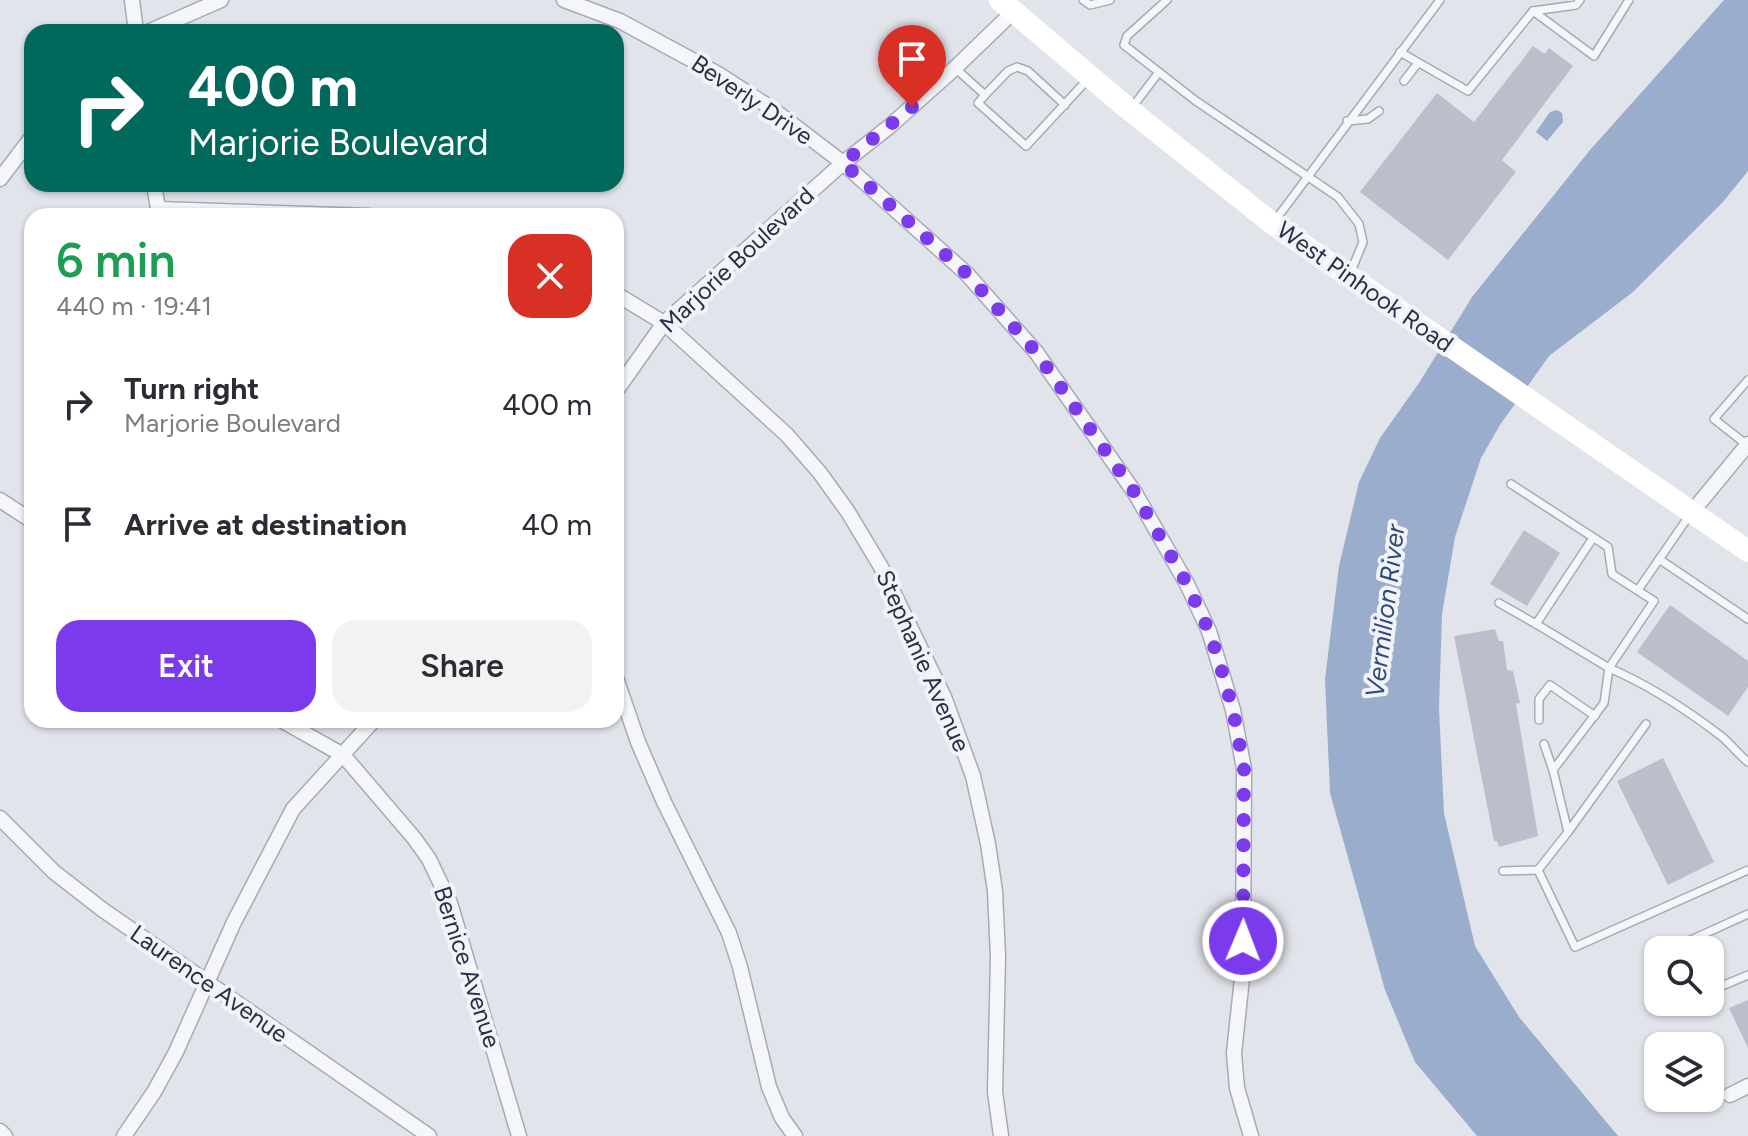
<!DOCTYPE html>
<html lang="en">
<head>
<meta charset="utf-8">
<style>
	body { margin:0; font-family:Figtree,sans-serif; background:#f2f2f3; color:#2b2b33; height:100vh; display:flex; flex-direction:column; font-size:30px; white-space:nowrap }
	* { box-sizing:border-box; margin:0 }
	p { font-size:26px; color:#7c7c81 }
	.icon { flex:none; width:44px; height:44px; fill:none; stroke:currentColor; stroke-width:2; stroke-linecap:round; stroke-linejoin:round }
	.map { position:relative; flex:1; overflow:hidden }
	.drawer { position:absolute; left:24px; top:208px; width:600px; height:520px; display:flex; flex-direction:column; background:#fff; border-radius:24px; box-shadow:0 2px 6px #0004 }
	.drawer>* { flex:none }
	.top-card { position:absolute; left:24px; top:24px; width:600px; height:168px; border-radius:24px; box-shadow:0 2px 6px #0004; background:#00695c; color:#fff; overflow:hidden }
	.fabs { position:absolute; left:1644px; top:936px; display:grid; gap:16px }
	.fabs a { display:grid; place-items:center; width:80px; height:80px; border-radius:16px; background:#fff; box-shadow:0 2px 6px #0004; font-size:40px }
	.pin { position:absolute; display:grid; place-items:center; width:68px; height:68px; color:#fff; margin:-82px -34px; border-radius:50% 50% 50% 0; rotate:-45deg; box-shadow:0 0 8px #0007 }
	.pin .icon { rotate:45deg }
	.me { position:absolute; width:88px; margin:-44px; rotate:1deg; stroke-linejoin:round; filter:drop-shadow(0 0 6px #0008) }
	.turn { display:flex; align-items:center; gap:28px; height:168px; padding:0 32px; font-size:36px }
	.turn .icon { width:104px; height:104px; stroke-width:2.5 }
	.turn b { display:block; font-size:56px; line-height:68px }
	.round { display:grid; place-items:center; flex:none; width:84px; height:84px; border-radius:24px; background:#f2f2f3 }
	.head { display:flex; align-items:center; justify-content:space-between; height:136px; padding:0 32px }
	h1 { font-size:48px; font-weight:600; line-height:60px; color:#1e9e55 }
	.button { display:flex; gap:16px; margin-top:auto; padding:16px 32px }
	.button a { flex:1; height:92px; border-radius:24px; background:#7c3aed; color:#fff; font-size:32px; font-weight:600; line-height:92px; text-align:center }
	.button a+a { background:#f2f2f3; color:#2b2b33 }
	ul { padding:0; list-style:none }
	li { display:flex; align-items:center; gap:24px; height:120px; padding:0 32px }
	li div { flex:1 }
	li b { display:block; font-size:30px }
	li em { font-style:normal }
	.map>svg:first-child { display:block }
</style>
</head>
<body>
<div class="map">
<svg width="1748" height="1136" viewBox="0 0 1748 1136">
	<rect width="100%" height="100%" fill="#e2e4eb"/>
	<g fill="#9badcc">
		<polygon points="1724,0 1748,0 1748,171 1723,202 1633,292 1549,356 1500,425 1481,458 1455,537 1442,614 1439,708 1444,813 1475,946 1519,1017 1618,1136 1477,1136 1415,1062 1385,990 1330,793 1325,679 1339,566 1359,482 1380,438 1419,383 1472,297 1590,150"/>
		<polygon points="1557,110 1562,113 1563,122 1547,141 1536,132 1550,112"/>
	</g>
	<g fill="#bbbfcb">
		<polygon points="1533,46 1545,54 1549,48 1573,66 1502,160 1516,172 1448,260 1360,192 1437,93 1474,122"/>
		<polygon points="1524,530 1560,553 1527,606 1490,584"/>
		<polygon points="1670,605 1748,661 1748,687 1728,716 1637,652"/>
		<polygon points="1495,629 1499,641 1503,641 1507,670 1513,671 1520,703 1516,704 1538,836 1499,847 1497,841 1494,841 1454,636"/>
		<polygon points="1663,758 1714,862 1668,885 1617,781"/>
		<polygon points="1748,1000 1748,1048 1729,1008"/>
	</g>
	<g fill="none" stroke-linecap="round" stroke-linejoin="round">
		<defs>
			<g id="lane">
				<polyline points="1083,0 1090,5 1110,0"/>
				<polyline points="1167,0 1127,36 1124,45 1196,101 1338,197 1359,224 1363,242 1350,274"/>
				<polyline points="1533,11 1594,56 1629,0"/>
				<polyline points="1400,52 1468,91 1533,11 1576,5 1580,0"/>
				<polyline points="955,68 985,95 978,103 1026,146 1089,78"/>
				<polyline points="1404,81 1418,63"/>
				<polyline points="985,95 1008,71 1017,67 1028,71 1065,105"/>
				<polyline points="1131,109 1159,72"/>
				<polyline points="1347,121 1368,119 1379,111"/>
				<polyline points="1274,222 1440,0"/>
				<polyline points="1747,445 1714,419 1748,380"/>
				<polyline points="1511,484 1608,547 1612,574 1654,601 1609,668 1536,624 1593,538"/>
				<polyline points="1659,559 1748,619"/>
				<polyline points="1638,590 1691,513"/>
				<polyline points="1499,603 1536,624"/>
				<polyline points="1539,720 1539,699 1550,685 1595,716"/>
				<polyline points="1544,744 1553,770"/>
				<path d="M 1748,762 C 1738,754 1731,744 1721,736 C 1687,710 1649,685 1609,668 L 1604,703 L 1553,770 L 1568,832 L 1538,870 L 1575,947 L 1748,870"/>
				<polyline points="1568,832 1646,724"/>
				<polyline points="1503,871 1538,870"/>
				<polyline points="1669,950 1748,914"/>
				<polyline points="1658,959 1658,973"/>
				<polyline points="1710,991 1748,975"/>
			</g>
			<g id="street">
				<polyline points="132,0 136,32"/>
				<polyline points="564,0 620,21 718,74 771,108 843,163 967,274 1036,352 1135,493 1187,584 1209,631 1233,710 1244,769 1243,969 1234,1053 1237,1088 1251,1136"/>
				<polyline points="148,32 221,0"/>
				<polyline points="0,179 32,137"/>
				<polyline points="154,184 159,215"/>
				<polyline points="158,209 369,216"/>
				<polyline points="616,294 664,323 787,435 820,473 848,512 881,567 944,697 973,776 988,844 995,891 998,957 995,1092 1001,1136"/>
				<polyline points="616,391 664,323 843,163 890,126 955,68 1013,12"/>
				<polyline points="0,500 32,521"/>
				<polyline points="1692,512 1748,444"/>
				<polyline points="616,678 638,742 664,802 729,933 740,967 769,1087 782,1118 795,1136"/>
				<polyline points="281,720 343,755 414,838 429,859 450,903 519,1136"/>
				<polyline points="0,818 54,872 103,910 429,1136"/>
				<polyline points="1730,1095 1748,1086"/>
				<polyline points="0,1131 5,1136"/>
				<polyline points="124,1136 154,1092 176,1052 234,922 293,809 374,720"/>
			</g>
		</defs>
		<use href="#lane" stroke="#a7aab6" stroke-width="10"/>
		<use href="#street" stroke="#a7aab6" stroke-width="17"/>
		<use href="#lane" stroke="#f5f6f9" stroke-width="7"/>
		<use href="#street" stroke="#f5f6f9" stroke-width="14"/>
		<polyline stroke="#fff" stroke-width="22" points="1000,0 1126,107 1273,224 1748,551"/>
	</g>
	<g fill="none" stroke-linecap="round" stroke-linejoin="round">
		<polyline stroke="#7c3aed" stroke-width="14" stroke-dasharray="0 25.2" points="912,107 843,163 967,274 1036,352 1135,493 1187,584 1209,631 1221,668 1233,710 1244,769 1243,941"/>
	</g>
	<g text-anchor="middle" stroke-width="8" stroke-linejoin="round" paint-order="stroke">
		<g font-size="24" fill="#292f44" stroke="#f1f3f8">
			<text transform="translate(752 100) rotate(34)" y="8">Beverly Drive</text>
			<text transform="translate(737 260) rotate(-43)" y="8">Marjorie Boulevard</text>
			<text transform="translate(1365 287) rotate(35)" y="8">West Pinhook Road</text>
			<text transform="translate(923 661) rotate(66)" y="8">Stephanie Avenue</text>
			<text transform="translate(467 967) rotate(72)" y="8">Bernice Avenue</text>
			<text transform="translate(209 984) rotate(35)" y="8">Laurence Avenue</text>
		</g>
		<g font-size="26" font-style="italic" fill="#30497a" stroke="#f1f3f8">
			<text transform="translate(1385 611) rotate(-83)" y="9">Vermilion River</text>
		</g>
	</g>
</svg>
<div class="fabs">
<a><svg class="icon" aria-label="search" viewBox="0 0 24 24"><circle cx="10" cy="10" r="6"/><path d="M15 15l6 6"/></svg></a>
<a><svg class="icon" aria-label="layers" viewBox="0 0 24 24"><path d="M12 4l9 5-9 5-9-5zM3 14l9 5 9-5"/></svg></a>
</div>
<div class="pin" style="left:912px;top:107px;background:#d93025"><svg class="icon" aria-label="arrive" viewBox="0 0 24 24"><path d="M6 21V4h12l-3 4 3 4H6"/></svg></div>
<svg class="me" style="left:1243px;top:941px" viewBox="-20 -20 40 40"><circle r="17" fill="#7c3aed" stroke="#fff" stroke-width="3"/><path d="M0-11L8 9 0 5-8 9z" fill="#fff"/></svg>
<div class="top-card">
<div class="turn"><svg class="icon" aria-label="right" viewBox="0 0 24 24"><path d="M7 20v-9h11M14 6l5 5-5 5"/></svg><div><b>400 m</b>Marjorie Boulevard</div></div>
</div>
<section class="drawer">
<div class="head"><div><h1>6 min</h1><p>440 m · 19:41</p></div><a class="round" style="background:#d93025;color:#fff"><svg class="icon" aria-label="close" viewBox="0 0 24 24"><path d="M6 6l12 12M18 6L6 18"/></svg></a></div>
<ul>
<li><svg class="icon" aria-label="right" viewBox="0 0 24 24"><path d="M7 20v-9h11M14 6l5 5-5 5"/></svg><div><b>Turn right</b><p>Marjorie Boulevard</p></div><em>400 m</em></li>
<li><svg class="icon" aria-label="arrive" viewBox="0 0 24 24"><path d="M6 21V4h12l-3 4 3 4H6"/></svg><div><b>Arrive at destination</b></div><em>40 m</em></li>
</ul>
<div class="button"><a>Exit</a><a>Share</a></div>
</section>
</div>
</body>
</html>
